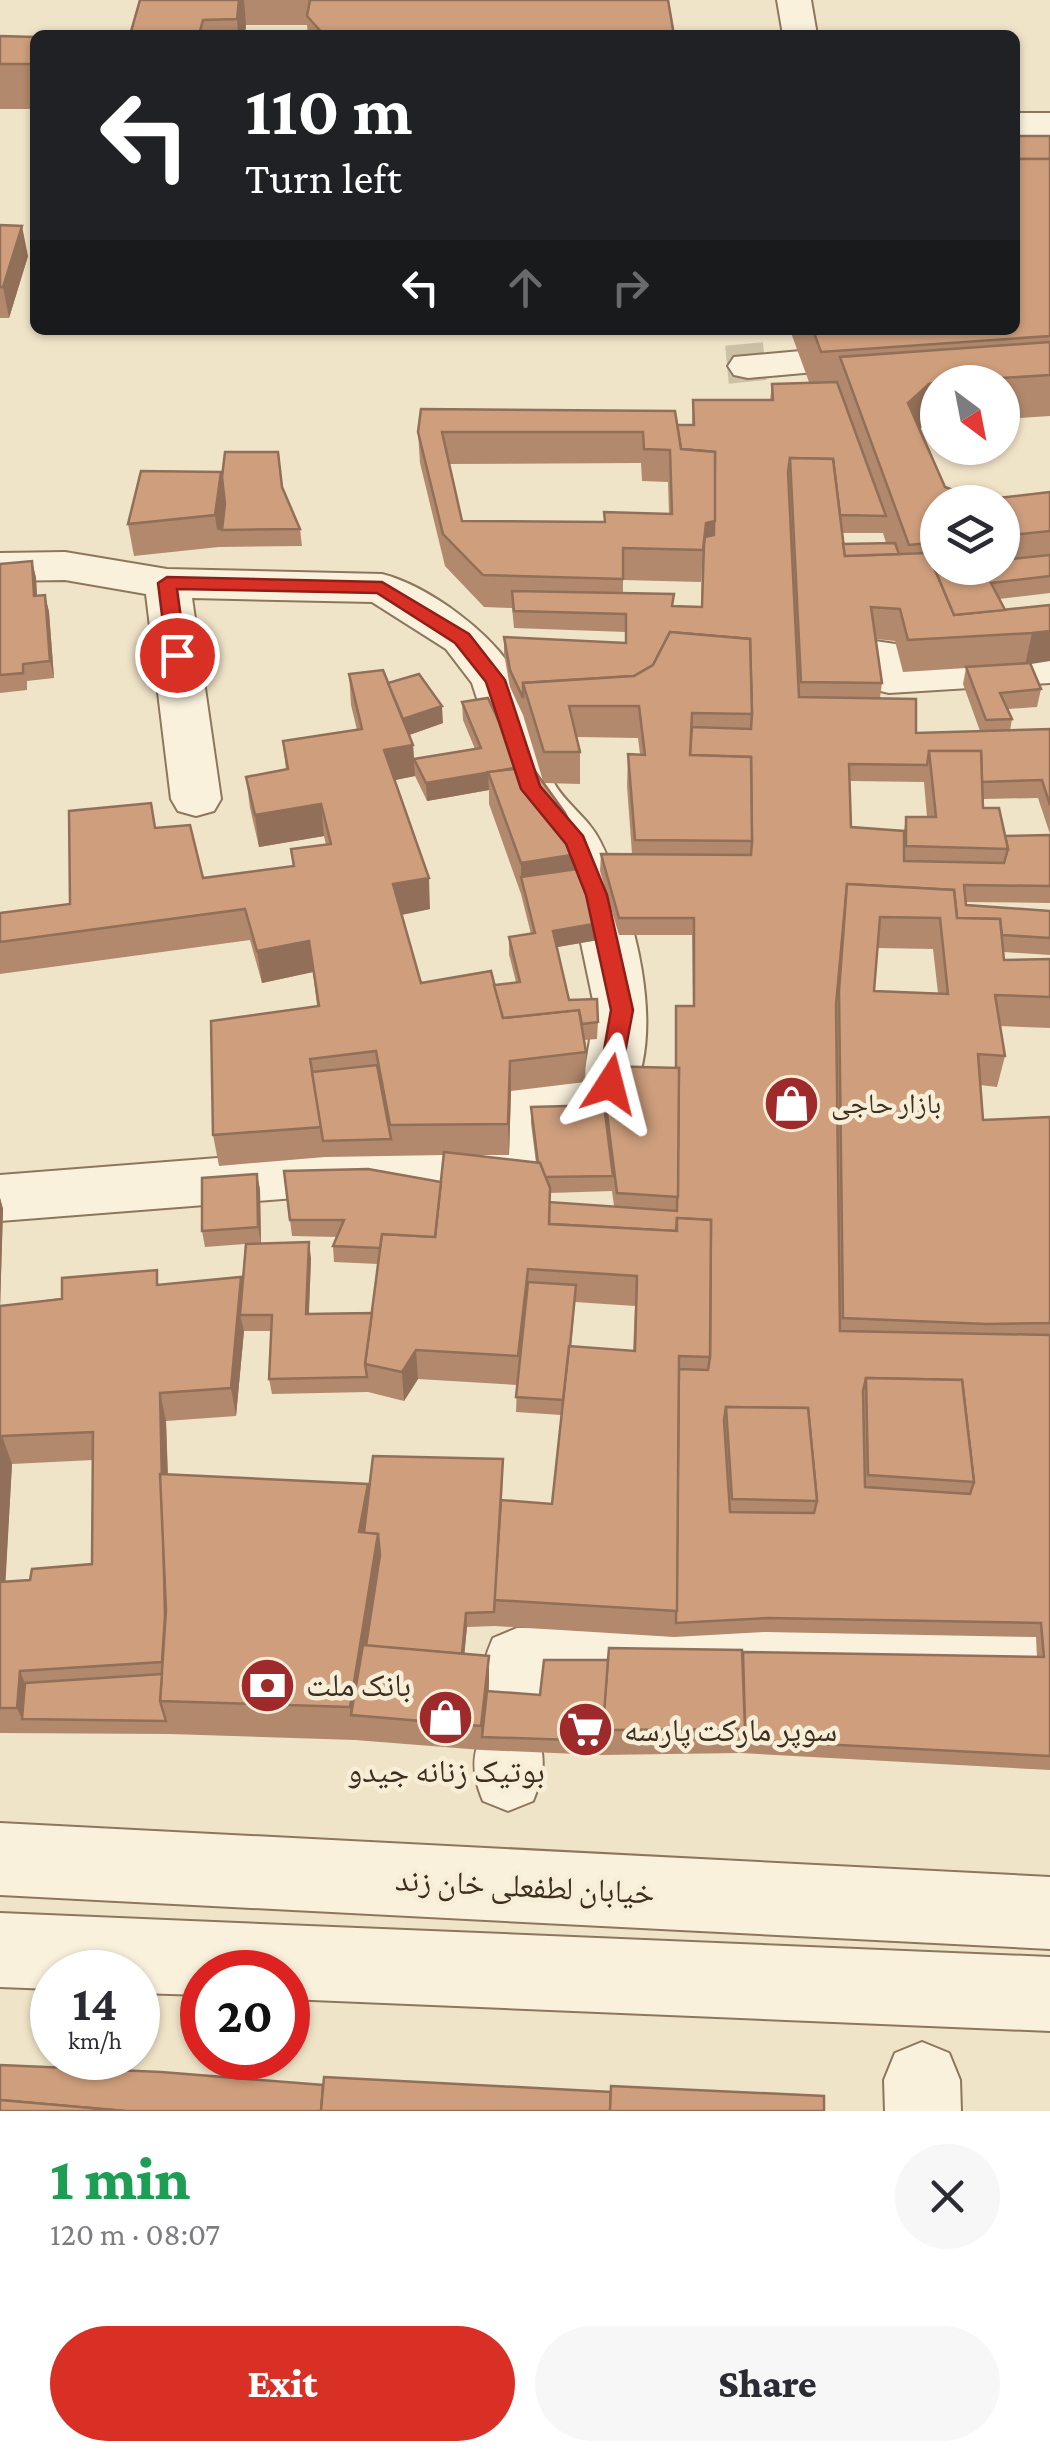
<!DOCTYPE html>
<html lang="en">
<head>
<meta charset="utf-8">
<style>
	body { margin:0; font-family:"Crimson Pro","Noto Naskh Arabic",serif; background:#f7f7f7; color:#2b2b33; height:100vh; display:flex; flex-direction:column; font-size:38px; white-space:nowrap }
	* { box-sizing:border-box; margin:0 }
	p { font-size:32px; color:#7c7c81 }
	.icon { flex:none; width:55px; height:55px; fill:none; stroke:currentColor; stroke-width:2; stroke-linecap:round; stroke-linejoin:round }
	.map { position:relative; height:2111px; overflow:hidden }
	.panel { display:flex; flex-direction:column; background:#fff; flex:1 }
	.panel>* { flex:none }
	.hud { position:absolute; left:30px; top:30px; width:990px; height:305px; border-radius:15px; box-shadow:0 2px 8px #0004; background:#202124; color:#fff; overflow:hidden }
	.needle { width:65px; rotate:148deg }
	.tools { position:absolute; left:920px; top:365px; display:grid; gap:20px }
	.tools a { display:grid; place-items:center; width:100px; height:100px; border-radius:50%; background:#fff; box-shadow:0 2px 8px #0004; font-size:50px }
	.speed { position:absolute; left:30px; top:1950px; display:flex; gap:20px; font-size:50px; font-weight:700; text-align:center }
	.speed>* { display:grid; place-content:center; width:130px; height:130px; border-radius:50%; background:#fff; box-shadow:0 2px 8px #0004; line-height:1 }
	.speed small { font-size:25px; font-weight:400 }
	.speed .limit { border:15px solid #d22; background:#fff; color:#111 }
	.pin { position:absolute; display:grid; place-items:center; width:85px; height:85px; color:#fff; margin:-42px; border:5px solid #fff; border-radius:50%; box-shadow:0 2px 10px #0007 }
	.me { position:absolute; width:110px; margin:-55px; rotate:9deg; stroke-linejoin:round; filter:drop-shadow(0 0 8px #0008) }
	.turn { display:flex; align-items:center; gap:35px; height:210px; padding:0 50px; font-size:45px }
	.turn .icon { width:130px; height:130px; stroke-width:2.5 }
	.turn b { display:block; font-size:70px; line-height:85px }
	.lanes { display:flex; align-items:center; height:95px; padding:0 50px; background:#0003; justify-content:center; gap:50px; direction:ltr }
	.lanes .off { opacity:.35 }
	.round { display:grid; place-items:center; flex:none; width:105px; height:105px; border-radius:52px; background:#f7f7f7 }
	.overview { display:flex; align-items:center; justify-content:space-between; height:170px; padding:0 50px }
	h1 { font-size:60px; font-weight:800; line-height:75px; color:#1e9e55 }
	.action { display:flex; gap:20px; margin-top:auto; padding:20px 50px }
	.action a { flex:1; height:115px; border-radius:60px; background:#d93025; color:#fff; font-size:40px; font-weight:800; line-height:115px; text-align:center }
	.action a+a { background:#f7f7f7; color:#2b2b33 }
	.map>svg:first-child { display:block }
</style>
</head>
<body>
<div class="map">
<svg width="1050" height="2111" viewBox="0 0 1050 2111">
	<rect width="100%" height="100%" fill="#f0e4c8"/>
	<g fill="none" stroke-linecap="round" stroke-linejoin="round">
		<polyline stroke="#ccc0a6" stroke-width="38" stroke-dasharray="38 19" stroke-linecap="butt" points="744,344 757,476"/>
		<defs>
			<g id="minor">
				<polygon points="777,0 811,0 817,35 783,35"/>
				<rect x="1015" y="113" width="35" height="22"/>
				<polygon points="801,351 815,354 821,363 815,372 748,378 734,375 728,366 734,357"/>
				<path d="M 65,552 L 167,569 L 382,574 C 429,586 496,635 518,679 C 534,711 537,749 553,781 C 564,803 589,818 600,841 C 634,909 667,1029 630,1099 L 549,1122 L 541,1172 L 532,1188 L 512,1195 L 359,1193 L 0,1221 L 0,1175 L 359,1147 L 488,1149 L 496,1107 L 504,1092 L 585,1069 L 595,1010 L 571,895 L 553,848 L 506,789 L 472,683 L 446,649 L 372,602 L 192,598 L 221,799 L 214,811 L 196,816 L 178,811 L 171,799 L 146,594 L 65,580 L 0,581 L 0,553 Z"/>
				<polygon points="868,640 902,645 909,661 1050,653 1050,683 889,693 872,689 864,669 851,666 845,655 851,644"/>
				<path d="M 756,1618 L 1050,1623 L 1050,1687 L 756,1682 L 713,1693 L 549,1692 L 548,1706 L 535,1730 C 547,1757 544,1774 533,1801 L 508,1811 L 483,1801 C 472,1775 469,1749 489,1727 C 476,1697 480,1667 493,1638 L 517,1628 L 713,1629 Z"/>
				<polygon points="0,1823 1050,1877 1050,1949 0,1895"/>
				<polygon points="0,1913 1050,1957 1050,2031 288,1999 288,1972 202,1972 202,1995 138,1993 138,1972 52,1972 52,1989 0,1987"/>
				<polygon points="922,2042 949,2053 960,2080 961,2111 885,2111 884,2080 895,2053"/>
			</g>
		</defs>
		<use href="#minor" stroke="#8d765c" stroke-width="4"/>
		<use href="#minor" fill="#faf1dc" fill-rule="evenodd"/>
	</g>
	<g fill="#b2896c" fill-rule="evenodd">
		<polygon points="140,0 668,0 674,35 308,35 307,25 246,25 245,35 130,35"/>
		<polygon points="0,36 35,37 35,109 0,109"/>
		<path d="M 1050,136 L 1050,416 L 1002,419 L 1002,382 L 938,382 L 938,424 L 923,426 L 919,429 L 945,487 L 980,500 L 1050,492 L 1050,593 L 999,599 L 1005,610 L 1050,605 L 1030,664 L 1041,689 L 1037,707 L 1008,709 L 1012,719 L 1010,731 L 1050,729 L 1050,834 L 1038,798 L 983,799 L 983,808 L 1005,836 L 1050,835 L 1050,903 L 965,902 L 966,905 L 1050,911 L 1050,955 L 1004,952 L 1004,960 L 1050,959 L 1050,1028 L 1000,1026 L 1005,1056 L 997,1087 L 980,1085 L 983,1120 L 1050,1117 L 1050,1770 L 740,1753 L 601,1755 L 601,1753 L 601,1755 L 482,1750 L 355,1740 L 170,1734 L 0,1733 L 0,1198 L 3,1209 L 0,1306 L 160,1285 L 241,1277 L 242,1286 L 245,1244 L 205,1247 L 202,1231 L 257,1174 L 260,1190 L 261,1243 L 311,1258 L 309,1314 L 372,1313 L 378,1264 L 334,1262 L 333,1246 L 337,1237 L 292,1236 L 284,1171 L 441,1182 L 444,1155 L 325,1157 L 219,1166 L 213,1135 L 317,1006 L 313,972 L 262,983 L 250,940 L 0,974 L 0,913 L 70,904 L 156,828 L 203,878 L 293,866 L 291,849 L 326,845 L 324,836 L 259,847 L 250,808 L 246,777 L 286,770 L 283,741 L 357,730 L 351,705 L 349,674 L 388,683 L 443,723 L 409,735 L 413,745 L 414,759 L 475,749 L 463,720 L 462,702 L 520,768 L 543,781 L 523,715 L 510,687 L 504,654 L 504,637 L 625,643 L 626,632 L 514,628 L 512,608 L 484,607 L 445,566 L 420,463 L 418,432 L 692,425 L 693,400 L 770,400 L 772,384 L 809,382 L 790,330 L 1015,330 ZM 641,463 L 642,481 L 668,482 L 669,514 L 604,512 L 604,522 L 462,521 L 449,464 ZM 938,502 L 1002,502 L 1002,568 L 938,568 ZM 842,533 L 883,533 L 886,543 L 843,544 ZM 702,567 L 701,607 L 673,606 L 623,593 L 623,580 L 701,582 ZM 876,639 L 895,641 L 903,672 L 966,668 L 963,684 L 980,731 L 916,733 L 880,698 L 882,683 ZM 577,737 L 638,738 L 640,754 L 628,754 L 627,786 L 632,854 L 601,854 L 600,871 L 619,935 L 692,935 L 693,1006 L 676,1006 L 675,1068 L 601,1066 L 601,1105 L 531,1107 L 531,1123 L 536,1163 L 467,1155 L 509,1155 L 511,1091 L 585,1082 L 586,1052 L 584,1040 L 597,1039 L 598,1022 L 569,1000 L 557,947 L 598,940 L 584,868 L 584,853 L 544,783 L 580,784 L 580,752 ZM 415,776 L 427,801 L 489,790 L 489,804 L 521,894 L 531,934 L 509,937 L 509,954 L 516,982 L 494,985 L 421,983 L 402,915 L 430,909 L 394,780 ZM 850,781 L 924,782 L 927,817 L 906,817 L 904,831 L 851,827 ZM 877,948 L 933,949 L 938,993 L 874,991 ZM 612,1191 L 614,1206 L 549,1202 L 550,1193 ZM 575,1302 L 635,1306 L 633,1351 L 571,1346 ZM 244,1331 L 272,1331 L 269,1379 L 272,1394 L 368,1392 L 404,1401 L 418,1379 L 517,1385 L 516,1412 L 561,1415 L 552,1504 L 502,1500 L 503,1459 L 369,1494 L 368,1484 L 168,1474 L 166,1421 L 236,1416 ZM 93,1460 L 92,1564 L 30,1580 L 5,1582 L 12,1464 ZM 495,1626 L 674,1637 L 765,1632 L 1036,1637 L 1037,1657 L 742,1656 L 540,1695 L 489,1691 L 489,1682 L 464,1654 L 467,1627 Z"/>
		<polygon points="0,225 28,256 9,318 0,318"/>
		<polygon points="282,487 300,529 302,546 219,547 134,556 128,524"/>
		<polygon points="32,561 36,578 37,596 45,595 49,612 54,678 27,681 27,690 0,693 0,564"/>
	</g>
	<g fill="#916f58">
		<polygon points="239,0 244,0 246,25 245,35 238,35 237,19"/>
		<polygon points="22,226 28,256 9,318 3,287"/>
		<polygon points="929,384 923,426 902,445 908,403"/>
		<polygon points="221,472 225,504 222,530 217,530 215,515"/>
		<polygon points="715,521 712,552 704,554 701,582 706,523"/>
		<polygon points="32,561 36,578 38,613 34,596"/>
		<polygon points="45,595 49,612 54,678 50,661"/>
		<polygon points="1050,631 1050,661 1025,665 1032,633"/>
		<polygon points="442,706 443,723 398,739 397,721"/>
		<polygon points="413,745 415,776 386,782 384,750"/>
		<polygon points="520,767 520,784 488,772 489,790 427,801 426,783"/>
		<polygon points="321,804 324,836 259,847 255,815"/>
		<polygon points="584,853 583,885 521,877 521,863"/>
		<polygon points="429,878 430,909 395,916 393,884"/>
		<polygon points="599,923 598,940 552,948 553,931"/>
		<polygon points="309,941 313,972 262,983 257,951"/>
		<polygon points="510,1061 511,1091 509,1155 508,1124"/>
		<polygon points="257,1174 260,1190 261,1243 258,1227"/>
		<polygon points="0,1198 3,1209 0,1311"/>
		<polygon points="309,1242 311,1258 308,1330 306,1314"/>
		<polygon points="241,1277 246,1306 240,1315 244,1331 236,1416 231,1388"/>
		<polygon points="416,1350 418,1379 404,1401 402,1372"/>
		<polygon points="160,1393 166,1421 174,1687 167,1662"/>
		<polygon points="2,1436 12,1464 4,1609 0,1600 0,1467"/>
		<polygon points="368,1484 372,1520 366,1554 359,1532"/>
		<polygon points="378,1534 382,1569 351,1715 350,1707"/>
		<polygon points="466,1613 467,1627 462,1679 461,1665"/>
		<polygon points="489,1656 489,1682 483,1737 482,1737 481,1726"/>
		<polygon points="20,1671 30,1696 22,1719 17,1708"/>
	</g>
	<g fill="#cf9f7d" stroke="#916f58" stroke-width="2.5" fill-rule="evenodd">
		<polygon points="140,0 239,0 237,19 203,20 199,35 130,35"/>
		<polygon points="310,0 668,0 674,35 324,35 307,16"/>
		<polygon points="0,36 35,37 35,64 0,64"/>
		<rect x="1015" y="136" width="35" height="23"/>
		<polygon points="1015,159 1050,159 1050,336 821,352 813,330 1015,330"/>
		<polygon points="0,225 22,226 3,287 0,287"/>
		<polygon points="1050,342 1050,375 938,382 929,384 908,403 945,487 980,500 1050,492 1050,531 1002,536 1002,502 938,502 938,542 909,545 840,357"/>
		<path d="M 837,382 L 886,516 L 840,515 L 833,459 L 790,458 L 788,472 L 799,697 L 916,699 L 916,733 L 1050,729 L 1050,805 L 1042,780 L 982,782 L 981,751 L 929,751 L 927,765 L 849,764 L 851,827 L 904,831 L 904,861 L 1004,863 L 1008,849 L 1005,836 L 1050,835 L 1050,886 L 964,885 L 966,905 L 1050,911 L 1050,938 L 1002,935 L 1000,919 L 957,918 L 954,890 L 847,884 L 836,1005 L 840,1331 L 1050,1335 L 1050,1756 L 743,1740 L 745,1729 L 743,1652 L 1044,1657 L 1041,1623 L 768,1618 L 676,1623 L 679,1369 L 708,1370 L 710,1357 L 711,1220 L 677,1218 L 676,1231 L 549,1224 L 549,1202 L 677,1211 L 679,1068 L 676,1068 L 676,1006 L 694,1006 L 694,918 L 619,918 L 601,854 L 751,855 L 752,841 L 751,757 L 690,755 L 692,727 L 751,729 L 752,714 L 750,639 L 670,632 L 653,665 L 634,676 L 523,683 L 523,698 L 510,670 L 504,637 L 626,643 L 626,614 L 514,611 L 512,591 L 674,594 L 672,606 L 702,607 L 704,544 L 705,537 L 714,535 L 715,452 L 681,449 L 677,425 L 694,425 L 693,400 L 773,400 L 772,384 ZM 866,1378 L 962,1380 L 974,1482 L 970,1494 L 865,1487 L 863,1391 ZM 726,1407 L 808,1408 L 817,1501 L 814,1513 L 730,1512 L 724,1420 Z"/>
		<path d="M 421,409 L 675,411 L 681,449 L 715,452 L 715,521 L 706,523 L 703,550 L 623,548 L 623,579 L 483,575 L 443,534 L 418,432 ZM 442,432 L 643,432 L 644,449 L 670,450 L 672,514 L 604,512 L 605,522 L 462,521 Z"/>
		<polygon points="225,452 278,452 282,487 300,529 222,530 225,504 222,477"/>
		<polygon points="790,458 833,459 845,556 928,553 954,615 1050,605 1050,631 1032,633 908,640 900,609 871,607 882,683 801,682"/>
		<polygon points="141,471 221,472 215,515 128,524"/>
		<polygon points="895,543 899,554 845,556 843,544"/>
		<polygon points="1050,555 1050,576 991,583 1005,610 954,615 934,567 1002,568 1002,560"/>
		<polygon points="32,561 34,596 45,595 50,661 23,664 23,673 0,675 0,564"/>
		<polygon points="670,632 750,639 752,714 692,713 690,755 751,757 752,841 635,840 628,754 645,755 639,706 569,706 580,752 544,752 523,683 634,676 653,665"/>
		<polygon points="1030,663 1041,689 1000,693 1012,719 986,720 966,667"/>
		<polygon points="383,670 413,745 384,750 429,878 393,884 421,983 491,971 503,1018 579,1010 586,1052 510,1061 508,1124 390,1125 376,1051 310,1059 322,1127 213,1135 211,1021 319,1006 309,941 257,951 245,909 0,942 0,913 70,904 69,811 151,803 155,828 190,825 203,878 294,866 291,849 331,844 321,804 255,815 246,777 288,769 283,741 362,729 349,674"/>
		<polygon points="419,674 442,706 403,719 388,683"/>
		<polygon points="488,698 520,767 426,783 414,759 481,748 462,702"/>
		<polygon points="929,751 981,751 983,808 999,808 1008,849 906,846 906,817 936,817"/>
		<polygon points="532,767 565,813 584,853 521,863 488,772"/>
		<polygon points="584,868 599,923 553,931 569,1000 597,999 598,1022 582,1024 579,1010 503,1018 494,985 520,982 509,937 535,933 521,877"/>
		<path d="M 847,884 L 954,890 L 957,918 L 1000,919 L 1004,960 L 1050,959 L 1050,997 L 995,995 L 1005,1056 L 978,1054 L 983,1120 L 1050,1117 L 1050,1323 L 986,1324 L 843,1318 L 839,991 ZM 880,917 L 940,918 L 948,994 L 874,991 Z"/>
		<polygon points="377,1065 391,1139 323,1141 312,1072"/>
		<polygon points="601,1066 679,1068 678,1197 617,1193"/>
		<polygon points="604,1105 613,1176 545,1177 540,1163 538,1163 531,1107"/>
		<polygon points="444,1152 540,1163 550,1188 549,1224 677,1231 677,1218 711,1220 710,1357 679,1356 677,1611 494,1600 501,1500 552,1504 569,1346 635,1351 637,1276 528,1269 518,1356 416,1350 402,1372 365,1364 382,1234 435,1237"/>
		<polygon points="368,1169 441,1182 435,1237 382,1234 380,1248 333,1246 344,1220 290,1220 284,1171"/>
		<polygon points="257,1174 258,1227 202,1231 202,1178"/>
		<polygon points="309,1242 306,1314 372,1313 365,1364 367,1377 269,1379 272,1315 240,1315 246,1244"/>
		<polygon points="157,1270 157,1285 241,1277 231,1388 160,1393 165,1616 162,1662 20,1671 17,1708 0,1708 0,1582 30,1580 32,1569 92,1564 93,1432 2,1436 0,1467 0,1306 62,1299 62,1278"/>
		<polygon points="528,1282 576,1285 570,1346 569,1346 563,1400 516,1397"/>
		<polygon points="866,1378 962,1380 974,1482 868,1475"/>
		<polygon points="726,1407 808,1408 817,1501 732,1499"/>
		<polygon points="373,1456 503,1459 494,1612 466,1613 462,1654 366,1646 380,1555 378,1534 364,1533"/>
		<polygon points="160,1474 368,1484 359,1532 378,1534 350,1707 160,1701 166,1610"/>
		<polygon points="363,1645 489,1656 481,1726 351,1715"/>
		<polygon points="609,1648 742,1650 745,1729 602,1730"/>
		<polygon points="544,1660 608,1660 602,1741 482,1737 487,1691 540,1695"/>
		<polygon points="162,1674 160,1701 166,1721 22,1719 25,1683"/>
		<polygon points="0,2065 161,2072 323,2085 321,2111 125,2111 0,2100"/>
		<polygon points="324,2077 611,2092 610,2111 321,2111"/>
		<polygon points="611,2086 824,2096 824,2111 610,2111"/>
		<polygon points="0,2100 125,2111 0,2111"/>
	</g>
	<polygon fill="#d93025" stroke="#8d1f18" stroke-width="2.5" points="167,577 382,582 469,634 505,680 540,786 583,836 607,895 633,1010 618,1090 601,1090 598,1084 611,1010 586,895 566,844 521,789 486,682 455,643 377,593 177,589 186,655 177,662 167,655 158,583"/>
	<defs>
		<symbol id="shop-disc" viewBox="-11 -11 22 22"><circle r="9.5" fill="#9e2a2b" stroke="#f7eed8"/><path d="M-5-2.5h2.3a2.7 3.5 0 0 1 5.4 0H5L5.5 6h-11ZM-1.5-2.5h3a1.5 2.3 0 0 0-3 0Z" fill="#fff"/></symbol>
		<symbol id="bank-disc" viewBox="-11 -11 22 22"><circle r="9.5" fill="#9e2a2b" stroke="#f7eed8"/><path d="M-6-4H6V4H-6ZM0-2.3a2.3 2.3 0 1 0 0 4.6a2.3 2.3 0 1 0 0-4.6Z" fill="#fff"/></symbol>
		<symbol id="supermarket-disc" viewBox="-11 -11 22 22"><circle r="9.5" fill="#9e2a2b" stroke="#f7eed8"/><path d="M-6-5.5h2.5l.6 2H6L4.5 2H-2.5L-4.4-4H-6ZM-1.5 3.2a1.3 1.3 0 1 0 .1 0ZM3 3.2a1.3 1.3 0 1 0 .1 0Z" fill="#fff"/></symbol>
	</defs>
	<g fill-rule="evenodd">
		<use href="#shop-disc" x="760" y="1072" width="63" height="63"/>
		<use href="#bank-disc" x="236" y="1654" width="63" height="63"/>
		<use href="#shop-disc" x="414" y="1686" width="63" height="63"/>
		<use href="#supermarket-disc" x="554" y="1698" width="63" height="63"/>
	</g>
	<g text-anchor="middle" stroke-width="9" stroke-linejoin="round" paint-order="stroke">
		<g font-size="28" fill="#3d2e20" stroke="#f7eed8" text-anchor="start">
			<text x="831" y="1113">بازار حاجی</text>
		</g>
		<g font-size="32" fill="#3d2e20" stroke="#f7eed8" text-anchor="start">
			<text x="306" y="1696">بانک ملت</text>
			<text x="624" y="1741">سوپر مارکت پارسه</text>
			<text x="446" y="1782" text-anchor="middle">بوتیک زنانه جیدو</text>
		</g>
		<g font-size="32" fill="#3d2e20" stroke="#f7eed8">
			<text transform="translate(525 1886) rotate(3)" y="11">خیابان لطفعلی خان زند</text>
		</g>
	</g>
</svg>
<div class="tools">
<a><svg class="needle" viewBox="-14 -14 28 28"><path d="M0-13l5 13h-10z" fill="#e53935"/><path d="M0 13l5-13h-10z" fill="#7c7c81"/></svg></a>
<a><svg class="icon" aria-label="layers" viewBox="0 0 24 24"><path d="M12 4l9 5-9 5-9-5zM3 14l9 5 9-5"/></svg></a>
</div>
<div class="speed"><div>14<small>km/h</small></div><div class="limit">20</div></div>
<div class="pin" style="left:177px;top:655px;background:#d93025"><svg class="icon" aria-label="arrive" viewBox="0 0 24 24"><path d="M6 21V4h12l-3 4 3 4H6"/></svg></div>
<svg class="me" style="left:610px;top:1084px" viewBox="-20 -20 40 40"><path d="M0-17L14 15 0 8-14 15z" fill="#d93025" stroke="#fff" stroke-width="4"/></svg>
<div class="hud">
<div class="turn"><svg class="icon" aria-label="left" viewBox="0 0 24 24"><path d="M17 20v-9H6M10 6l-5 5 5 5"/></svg><div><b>110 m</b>Turn left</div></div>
<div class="lanes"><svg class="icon" aria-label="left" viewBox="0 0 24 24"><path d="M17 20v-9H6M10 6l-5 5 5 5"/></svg><svg class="icon off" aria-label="ahead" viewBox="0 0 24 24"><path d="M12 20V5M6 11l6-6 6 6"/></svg><svg class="icon off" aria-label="right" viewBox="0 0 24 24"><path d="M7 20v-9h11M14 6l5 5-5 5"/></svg></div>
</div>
</div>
<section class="panel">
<div class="overview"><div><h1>1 min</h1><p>120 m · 08:07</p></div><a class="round"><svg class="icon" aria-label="close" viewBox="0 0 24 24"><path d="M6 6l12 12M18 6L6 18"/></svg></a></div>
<div class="action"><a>Exit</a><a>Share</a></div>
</section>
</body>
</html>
